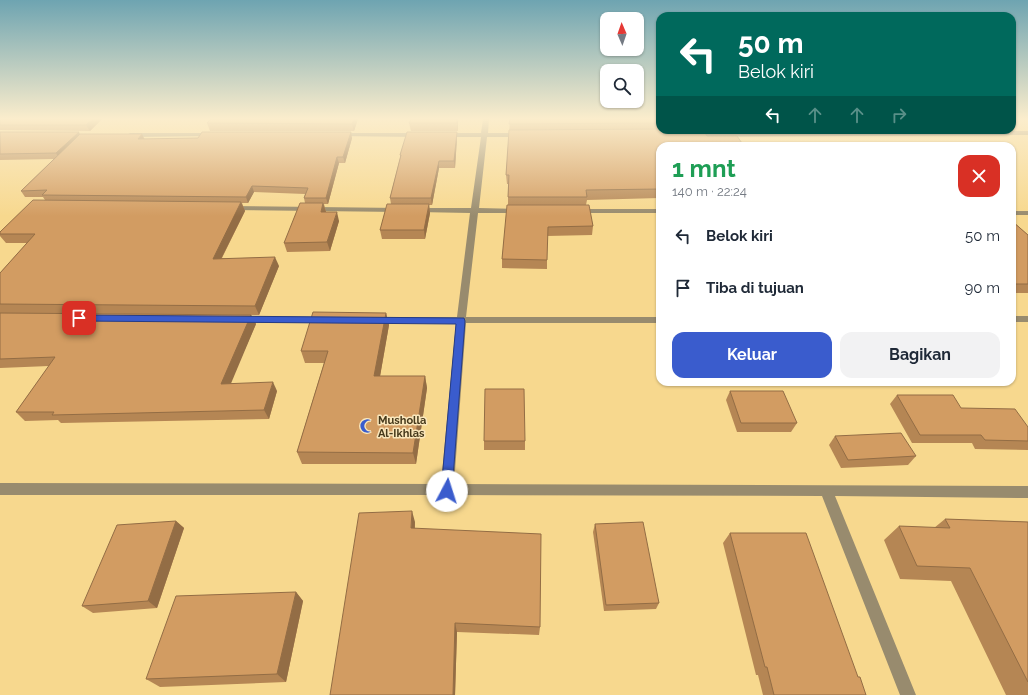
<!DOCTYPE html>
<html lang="id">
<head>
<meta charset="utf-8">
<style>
	body { margin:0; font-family:Raleway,sans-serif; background:#f2f2f3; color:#1f2937; height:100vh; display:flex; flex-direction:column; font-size:15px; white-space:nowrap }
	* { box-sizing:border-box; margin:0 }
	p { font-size:13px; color:#747a83 }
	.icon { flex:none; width:22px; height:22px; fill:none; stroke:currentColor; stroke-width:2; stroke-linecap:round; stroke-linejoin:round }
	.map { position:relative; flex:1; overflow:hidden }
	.panel { position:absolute; left:656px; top:142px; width:360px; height:244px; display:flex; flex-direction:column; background:#fff; border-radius:12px; box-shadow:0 1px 3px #0004 }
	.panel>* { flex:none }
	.banner { position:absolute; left:656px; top:12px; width:360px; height:122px; border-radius:12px; box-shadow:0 1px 3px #0004; background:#00695c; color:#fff; overflow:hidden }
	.needle { width:26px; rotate:358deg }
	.buttons { position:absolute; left:600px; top:12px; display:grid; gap:8px }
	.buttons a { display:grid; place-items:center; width:44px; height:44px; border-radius:8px; background:#fff; box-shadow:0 1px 3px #0004; font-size:20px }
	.pin { position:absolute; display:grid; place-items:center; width:34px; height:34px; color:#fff; margin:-17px; border-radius:8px; box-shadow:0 2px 6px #0006 }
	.me { position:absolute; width:44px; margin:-22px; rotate:5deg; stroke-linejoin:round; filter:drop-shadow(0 0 3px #0008) }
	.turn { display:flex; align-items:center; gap:14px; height:84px; padding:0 16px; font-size:18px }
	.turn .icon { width:52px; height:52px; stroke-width:2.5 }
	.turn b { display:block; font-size:28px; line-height:34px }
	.lanes { display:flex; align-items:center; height:38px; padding:0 16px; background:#0003; justify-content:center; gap:20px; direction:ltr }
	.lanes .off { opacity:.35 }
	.round { display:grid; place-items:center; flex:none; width:42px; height:42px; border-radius:12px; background:#f2f2f3 }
	.head { display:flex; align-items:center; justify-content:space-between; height:68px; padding:0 16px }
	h1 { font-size:24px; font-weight:700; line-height:30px; color:#1e9e55 }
	.button { display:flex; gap:8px; margin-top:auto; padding:8px 16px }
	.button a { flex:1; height:46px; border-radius:12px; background:#3a5ccd; color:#fff; font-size:16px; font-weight:700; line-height:46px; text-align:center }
	.button a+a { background:#f2f2f3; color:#1f2937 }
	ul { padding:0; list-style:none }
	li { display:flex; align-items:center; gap:12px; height:52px; padding:0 16px }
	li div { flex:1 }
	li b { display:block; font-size:15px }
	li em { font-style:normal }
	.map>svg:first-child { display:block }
</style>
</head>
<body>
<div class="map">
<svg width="1028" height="695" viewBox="0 0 1028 695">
	<rect width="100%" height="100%" fill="#f7d88e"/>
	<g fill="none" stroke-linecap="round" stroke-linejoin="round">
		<g fill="#988b6e" fill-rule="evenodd">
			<polygon points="483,119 489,119 488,133 522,133 525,135 522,137 487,137 479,208 520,209 524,211 520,213 478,213 466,317 660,317 660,323 466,323 454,484 1028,486 1028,498 835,496 916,695 900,695 822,496 451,495 447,497 443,495 0,495 0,483 441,484 456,323 374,323 369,320 374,317 457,317 470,213 418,212 414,210 418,208 471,208 481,137 444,137 441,135 444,133 481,133"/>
			<polygon points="1028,131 1028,135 692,137 689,135 692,133"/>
			<polygon points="214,133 216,134 216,136 130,137 127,135 130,133"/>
			<polygon points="338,133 420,133 423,135 420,137 336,136 335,135"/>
			<polygon points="227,206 400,208 404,210 400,212 230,210 227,210"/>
			<polygon points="575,209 660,209 660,213 578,213 574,211"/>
			<rect x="1012" y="211" width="16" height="4"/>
			<polygon points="240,316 324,317 329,320 324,323 240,322 235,319"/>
			<rect x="1012" y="316" width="16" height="6"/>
		</g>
	</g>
	<g fill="#b58654">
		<polygon points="0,119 102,119 90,131 0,130"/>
		<polygon points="211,119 358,119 354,131 210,131 207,123"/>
		<polygon points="458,119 458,131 411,131 409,123"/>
		<polygon points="510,119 660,119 660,193 659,198 587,200 586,205 593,226 592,235 547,236 547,269 502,268 502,259 508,205 508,184 507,184 506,175"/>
		<polygon points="0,132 80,134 145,139 352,138 345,163 339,163 328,204 324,204 326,212 339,221 330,251 287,252 284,243 305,203 304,198 305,194 254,192 248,203 242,203 245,211 222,258 279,266 259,315 0,313 0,273 27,243 6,243 0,236 0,232 45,200 43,197 25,197 21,191 54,159 0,160"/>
		<polygon points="457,132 457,138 455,168 439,168 432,205 429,205 430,213 425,239 382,239 380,230 391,204 390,198 400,158 400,155"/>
		<polygon points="1012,221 1028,235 1028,293 1012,293"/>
		<polygon points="0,313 251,315 256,324 230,383 277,391 269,419 61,423 58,420 25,421 16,412 49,366 0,368"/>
		<polygon points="386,313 389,325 380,376 425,376 427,388 416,464 302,464 297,452 324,363 305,363 301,351"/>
		<polygon points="730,391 797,423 791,432 737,432 726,400"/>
		<polygon points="897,395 961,408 1028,427 1028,450 975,449 972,443 912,443 890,404"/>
		<polygon points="835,436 916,456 908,465 841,468 829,445"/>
		<rect x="484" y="441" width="41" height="9"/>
		<polygon points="945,519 1028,522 1028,695 1006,695 951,581 900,579 884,540 899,526 934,528"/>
		<polygon points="176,521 184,528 157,608 93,613 82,606"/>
		<polygon points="415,522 415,528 540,627 539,635 457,632 455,695 330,695"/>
		<polygon points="595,524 659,603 656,609 604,611 593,532"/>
		<polygon points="730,533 858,677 866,695 763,695 758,675 756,675 723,543"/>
		<polygon points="296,592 303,601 286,682 160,687 146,679"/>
	</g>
	<g fill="#936d45">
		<polygon points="93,119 102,119 90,131 86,125"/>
		<polygon points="354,119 358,119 354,131 352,124"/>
		<polygon points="457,119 458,119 458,131 457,123"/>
		<polygon points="79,132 82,138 59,159 56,153"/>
		<polygon points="351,132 352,138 345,163 343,157"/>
		<polygon points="457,132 457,138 455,168 454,161"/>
		<polygon points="142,134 145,140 138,139"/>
		<polygon points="337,157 339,163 328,204 326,198"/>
		<polygon points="439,161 439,168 432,205 431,198"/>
		<polygon points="252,186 254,192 248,203 246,197"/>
		<polygon points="241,202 245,211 217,267 213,259"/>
		<polygon points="323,203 326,212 321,212"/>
		<polygon points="429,204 430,213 425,239 424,230"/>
		<polygon points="337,212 339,221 330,251 327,242"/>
		<polygon points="275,257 279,266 259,315 255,306"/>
		<polygon points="386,313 389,325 378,388 374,376"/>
		<polygon points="251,315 256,324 227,393 221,384"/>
		<polygon points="425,376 427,388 416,464 413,453"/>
		<polygon points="273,382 277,391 269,419 264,410"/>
		<polygon points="412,511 415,522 414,538 411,528"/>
		<polygon points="176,521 184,528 157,608 148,601"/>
		<polygon points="296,592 303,601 286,682 277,674"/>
		<polygon points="455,623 457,632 455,695 453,695"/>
	</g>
	<g fill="#d29c62" stroke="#936d45">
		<polygon points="0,119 93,119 86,125 0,125"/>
		<polygon points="211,119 354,119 352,124 207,123"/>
		<polygon points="411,119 457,119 457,123 409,123"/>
		<polygon points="510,119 660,119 660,123 509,124"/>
		<polygon points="660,129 660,130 667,130 667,131 703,130 707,136 737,136 744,146 660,146 660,184 658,184 660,189 586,190 587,197 508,197 509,175 506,175 509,130"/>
		<polygon points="0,132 79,132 56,153 0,154"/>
		<polygon points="202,132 351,132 343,157 337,157 326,198 304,198 308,188 252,186 246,197 42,195 47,190 21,191 80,134 142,134 138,139 198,138"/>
		<polygon points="407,132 457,132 454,161 439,161 431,198 390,198 401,155 400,155"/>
		<polygon points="33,200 241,202 213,259 275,257 255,306 0,304 0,273 35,234 0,234 0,232"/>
		<polygon points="300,203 323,203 321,212 337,212 327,242 284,243"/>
		<polygon points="387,204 429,204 424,230 380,230"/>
		<polygon points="507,205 589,205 593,226 548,227 547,260 502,259"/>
		<polygon points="1012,221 1028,235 1028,284 1012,284"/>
		<polygon points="313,312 386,313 374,376 425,376 413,453 297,452 328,351 301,351"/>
		<polygon points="0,313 251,315 221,384 273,382 264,410 52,415 54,412 16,412 55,357 0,359"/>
		<polygon points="485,389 524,389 525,441 484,441"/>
		<polygon points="730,391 783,391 797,423 741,423"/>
		<polygon points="897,395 953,395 961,408 1015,409 1028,427 1028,441 985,440 981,435 920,435"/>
		<polygon points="901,433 916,456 848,460 835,436"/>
		<polygon points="412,511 411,528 541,534 540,627 455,623 453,695 330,695 359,513"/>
		<polygon points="945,519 1028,522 1028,682 970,568 917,566 899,526 950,528"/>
		<polygon points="176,521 148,601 82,606 117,525"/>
		<polygon points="643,522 659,603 606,605 595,524"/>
		<polygon points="730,533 806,533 858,677 860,677 866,695 774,695 767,667 765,667"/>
		<polygon points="296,592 277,674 146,679 176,596"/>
	</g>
	<linearGradient id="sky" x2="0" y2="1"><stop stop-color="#6ea4b1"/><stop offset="0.55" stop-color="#fbedcc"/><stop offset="1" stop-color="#fbedcc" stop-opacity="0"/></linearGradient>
	<rect width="1028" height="216" fill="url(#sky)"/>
	<polygon fill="#3a5ccd" stroke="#263c85" points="79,315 464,318 465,321 452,491 451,494 447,496 443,494 441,491 456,324 79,321 75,318"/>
	<defs>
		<symbol id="mosque-bare" viewBox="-9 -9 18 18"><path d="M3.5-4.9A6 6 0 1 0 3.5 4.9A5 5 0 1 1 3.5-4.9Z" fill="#3a5ccd" stroke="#fae7bc" stroke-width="2.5" paint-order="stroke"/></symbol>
	</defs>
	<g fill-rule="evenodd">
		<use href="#mosque-bare" x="357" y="416" width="20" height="20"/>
	</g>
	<g text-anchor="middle" stroke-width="3" stroke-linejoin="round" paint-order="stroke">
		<g font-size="11" font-weight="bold" fill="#46391b" stroke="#fae7bc" text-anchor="start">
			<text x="378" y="424">Musholla<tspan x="378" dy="13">Al-Ikhlas</tspan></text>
		</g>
	</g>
</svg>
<div class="buttons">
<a><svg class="needle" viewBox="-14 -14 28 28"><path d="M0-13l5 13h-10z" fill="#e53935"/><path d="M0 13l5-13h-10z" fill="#747a83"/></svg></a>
<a><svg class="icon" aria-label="search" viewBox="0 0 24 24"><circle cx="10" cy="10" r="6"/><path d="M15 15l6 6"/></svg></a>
</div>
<div class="pin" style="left:79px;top:318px;background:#d93025"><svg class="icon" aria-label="arrive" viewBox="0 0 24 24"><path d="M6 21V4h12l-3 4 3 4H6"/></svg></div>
<svg class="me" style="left:447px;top:491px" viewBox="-20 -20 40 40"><circle r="19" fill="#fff"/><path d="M0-13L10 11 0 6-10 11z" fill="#3a5ccd"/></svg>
<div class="banner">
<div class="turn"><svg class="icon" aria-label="left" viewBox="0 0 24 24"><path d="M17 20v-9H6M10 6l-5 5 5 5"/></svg><div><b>50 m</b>Belok kiri</div></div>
<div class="lanes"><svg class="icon" aria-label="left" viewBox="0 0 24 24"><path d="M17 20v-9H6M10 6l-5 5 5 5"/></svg><svg class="icon off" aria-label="ahead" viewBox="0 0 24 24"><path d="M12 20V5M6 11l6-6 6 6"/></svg><svg class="icon off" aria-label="ahead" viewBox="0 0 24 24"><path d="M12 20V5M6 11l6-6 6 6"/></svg><svg class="icon off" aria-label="right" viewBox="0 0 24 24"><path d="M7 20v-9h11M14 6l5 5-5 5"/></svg></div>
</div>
<section class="panel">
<div class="head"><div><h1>1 mnt</h1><p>140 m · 22:24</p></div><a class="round" style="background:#d93025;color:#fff"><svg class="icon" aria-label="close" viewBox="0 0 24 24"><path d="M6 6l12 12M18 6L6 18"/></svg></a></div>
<ul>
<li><svg class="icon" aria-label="left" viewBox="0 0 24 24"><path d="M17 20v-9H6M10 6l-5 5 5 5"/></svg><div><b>Belok kiri</b></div><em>50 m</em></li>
<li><svg class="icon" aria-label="arrive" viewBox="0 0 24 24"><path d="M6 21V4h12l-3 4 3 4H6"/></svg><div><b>Tiba di tujuan</b></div><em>90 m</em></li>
</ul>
<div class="button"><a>Keluar</a><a>Bagikan</a></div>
</section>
</div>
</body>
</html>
